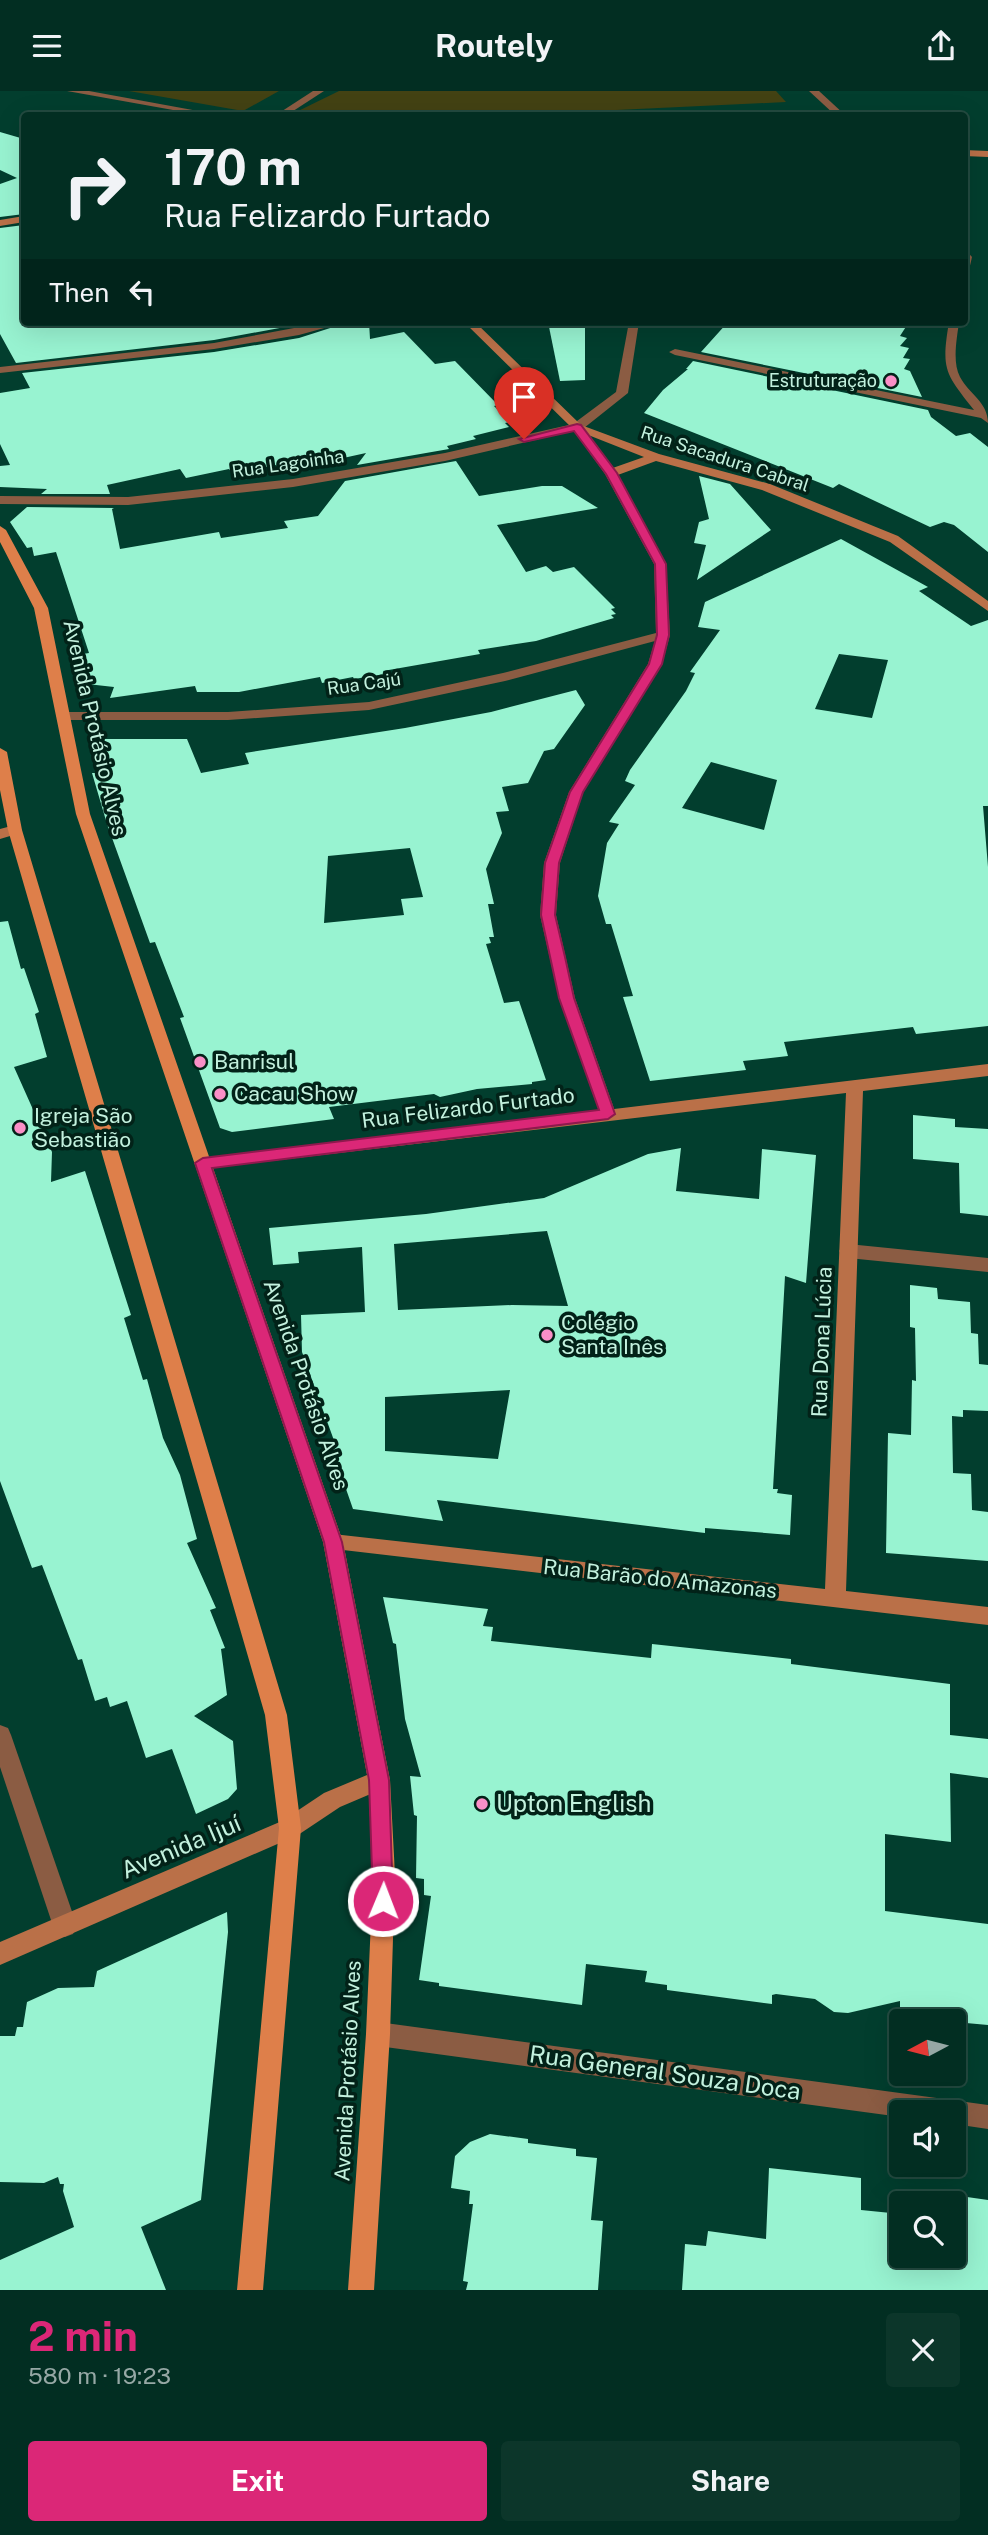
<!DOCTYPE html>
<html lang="en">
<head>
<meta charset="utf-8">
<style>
	body { margin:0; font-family:"Public Sans",sans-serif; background:#0c362a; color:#f1f3f6; height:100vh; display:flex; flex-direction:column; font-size:26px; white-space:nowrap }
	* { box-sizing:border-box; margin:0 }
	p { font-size:23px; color:#96a8a5 }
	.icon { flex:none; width:38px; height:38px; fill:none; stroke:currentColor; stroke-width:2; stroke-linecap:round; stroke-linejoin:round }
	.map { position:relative; height:2199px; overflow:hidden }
	.panel { display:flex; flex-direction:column; background:#022e22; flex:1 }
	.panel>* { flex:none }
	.top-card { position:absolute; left:21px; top:21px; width:947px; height:214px; border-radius:7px; box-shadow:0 7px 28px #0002,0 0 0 2px #234a40; background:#022e22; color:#f1f3f6; overflow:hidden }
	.needle { width:46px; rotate:263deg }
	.fabs { position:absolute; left:889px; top:1918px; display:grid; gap:14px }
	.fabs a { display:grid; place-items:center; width:77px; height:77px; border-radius:7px; background:#022e22; box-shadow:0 7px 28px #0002,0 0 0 2px #234a40; font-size:35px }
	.pin { position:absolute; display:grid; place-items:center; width:60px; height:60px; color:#fff; margin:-72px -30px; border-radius:50% 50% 50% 0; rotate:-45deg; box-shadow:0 0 7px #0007 }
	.pin .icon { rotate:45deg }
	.me { position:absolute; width:77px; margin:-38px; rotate:1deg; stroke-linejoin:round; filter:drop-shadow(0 0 5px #0008) }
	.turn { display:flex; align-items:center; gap:24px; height:147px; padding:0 28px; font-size:32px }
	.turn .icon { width:91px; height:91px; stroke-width:2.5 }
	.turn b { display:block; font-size:49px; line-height:60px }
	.then { display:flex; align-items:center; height:66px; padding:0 28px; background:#0003; gap:14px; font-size:26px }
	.round { display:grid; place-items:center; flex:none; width:74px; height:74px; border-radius:7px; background:#0c362a }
	.head { display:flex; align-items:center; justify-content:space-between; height:119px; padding:0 28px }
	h1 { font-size:42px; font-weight:700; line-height:52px; color:#db2777 }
	.primary-button { display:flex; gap:14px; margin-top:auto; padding:14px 28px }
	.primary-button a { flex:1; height:80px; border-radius:7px; background:#db2777; color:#fff; font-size:28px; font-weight:700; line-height:80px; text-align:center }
	.primary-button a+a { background:#0c362a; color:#f1f3f6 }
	header { display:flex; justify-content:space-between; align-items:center; height:91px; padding:0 28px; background:#022e22; font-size:32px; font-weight:700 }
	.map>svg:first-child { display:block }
</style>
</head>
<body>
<header><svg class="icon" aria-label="menu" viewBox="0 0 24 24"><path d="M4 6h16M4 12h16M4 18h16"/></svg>Routely<svg class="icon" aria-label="share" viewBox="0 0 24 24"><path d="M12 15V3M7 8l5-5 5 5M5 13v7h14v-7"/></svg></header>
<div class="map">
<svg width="988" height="2199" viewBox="0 0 988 2199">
	<rect width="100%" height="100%" fill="#023e2e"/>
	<g fill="#434213">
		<polygon points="129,0 279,0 243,20"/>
		<polygon points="339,0 776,0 786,11 511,24 290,24"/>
	</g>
	<g fill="#98f3d1" fill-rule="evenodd">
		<polygon points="0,41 24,48 24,123 0,126 0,93 17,87 0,79"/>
		<polygon points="24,134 24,231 312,231 214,249 16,272 0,243 0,137"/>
		<polygon points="349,231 369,231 370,248 404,241 435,273 455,270 498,314 494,315 510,331 505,332 509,336 473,345 476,348 447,355 449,358 357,374 366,362 284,380 276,374 233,383 229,378 186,387 180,378 107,394 110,403 41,403 47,398 0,396 0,375 10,374 0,353 0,302 30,297 22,282 214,261 299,247"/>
		<polygon points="548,231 585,231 585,289 560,290"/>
		<polygon points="728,231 909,231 900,245 907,247 900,255 909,257 903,267 910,268 904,278 910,280 922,306 701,261"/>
		<polygon points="693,270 928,319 931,326 956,345 970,342 988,356 988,461 954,434 944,431 930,436 839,393 833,397 644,322 663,299 688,278 686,278"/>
		<polygon points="456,370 479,405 542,395 562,395 598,417 497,434 526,481 546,475 553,481 574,476 615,517 611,518 616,523 611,524 614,527 536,550 478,559 480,563 383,580 385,583 354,588 353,586 322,592 320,586 239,601 197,601 195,595 110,607 114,596 78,592 71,565 89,562 56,461 34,465 32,456 27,457 10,431 27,416 114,417 112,418 120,458 219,441 221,447 288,437 284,430 318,425 345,390"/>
		<polygon points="699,385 730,393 771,439 697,489 706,454 694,452 699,431 709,428"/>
		<path d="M 841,448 L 928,496 L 919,500 L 971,535 L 988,529 L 988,715 L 983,715 L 988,776 L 988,935 L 916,943 L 913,936 L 784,951 L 788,965 L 743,970 L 746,979 L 650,990 L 623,906 L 633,905 L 611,833 L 606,833 L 598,805 L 607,752 L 619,733 L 609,731 L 635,694 L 625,690 L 630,679 L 686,600 L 695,582 L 690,581 L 720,539 L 698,536 L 705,511 ZM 839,563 L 888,569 L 872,627 L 815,618 ZM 711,671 L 777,689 L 764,739 L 682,717 Z"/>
		<path d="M 576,599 L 585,614 L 554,658 L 544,660 L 528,692 L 502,696 L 509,720 L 496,721 L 502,742 L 486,778 L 494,813 L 488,813 L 494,846 L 489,846 L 491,852 L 486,853 L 504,912 L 519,910 L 546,989 L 532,991 L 532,993 L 477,998 L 440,1006 L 434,1003 L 329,1016 L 334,1028 L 232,1041 L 220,1037 L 180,927 L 184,926 L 155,851 L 150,852 L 107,733 L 92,682 L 97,682 L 88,648 L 187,648 L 201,682 L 249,673 L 245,662 L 405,637 L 491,621 ZM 410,757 L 423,806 L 401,808 L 404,824 L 324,832 L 328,765 Z"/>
		<polygon points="8,830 21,878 24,877 39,921 35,923 47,966 14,976 52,1061 51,1091 85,1080 131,1224 124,1227 143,1289 147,1288 163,1347 180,1384 197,1448 187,1452 216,1517 210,1519 225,1557 221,1558 227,1604 194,1625 233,1650 237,1698 228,1708 196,1723 172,1658 146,1667 127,1610 110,1616 107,1606 95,1610 82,1568 78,1569 42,1474 32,1477 0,1390 0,831"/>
		<polygon points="913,1024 955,1028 955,1036 988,1038 988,1125 960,1122 959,1072 913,1068"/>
		<path d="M 681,1057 L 676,1100 L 759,1108 L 762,1058 L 816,1064 L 806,1192 L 785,1185 L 773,1398 L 778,1398 L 777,1402 L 792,1404 L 790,1444 L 705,1437 L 705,1442 L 437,1409 L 443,1430 L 353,1418 L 331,1355 L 336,1355 L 302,1261 L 301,1224 L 365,1221 L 362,1156 L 298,1161 L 299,1172 L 273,1174 L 269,1137 L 426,1123 L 544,1107 L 648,1063 ZM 547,1140 L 568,1215 L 512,1214 L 398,1219 L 394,1153 ZM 510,1299 L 498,1368 L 385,1360 L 385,1306 Z"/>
		<polygon points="910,1194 937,1197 938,1208 970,1211 971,1242 978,1243 979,1273 988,1274 988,1320 963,1319 963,1326 952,1325 953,1382 971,1383 972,1419 988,1421 988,1470 886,1462 888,1342 911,1344 912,1289 916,1290 915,1237 910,1236"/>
		<polygon points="383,1506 488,1518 483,1535 493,1536 491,1550 651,1567 652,1553 791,1568 791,1573 950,1593 950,1644 988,1648 988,1687 950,1682 951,1751 885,1743 885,1820 988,1833 988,1934 900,1926 900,1910 848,1922 834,1921 815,1908 776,1903 772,1904 772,1913 667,1899 667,1894 645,1891 647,1880 586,1873 582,1914 439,1895 439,1892 419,1889 431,1805 424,1804 424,1788 416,1787 417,1725 414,1724 410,1685 421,1686 405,1628 396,1553 393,1552"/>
		<polygon points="227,1821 228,1841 201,2109 141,2136 166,2199 0,2199 0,2169 74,2136 63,2100 64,2093 60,2093 58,2086 44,2092 0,2091 0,1945 15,1945 17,1936 23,1936 27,1911 58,1897 94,1896 97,1880"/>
		<polygon points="490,2043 528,2048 528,2052 576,2058 576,2065 597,2067 591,2129 603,2130 598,2199 466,2199 468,2191 463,2190 473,2113 469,2113 470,2100 451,2097 455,2065 470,2051"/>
		<polygon points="769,2077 861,2087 861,2119 901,2123 901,2165 954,2165 954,2130 961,2131 960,2105 988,2109 988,2199 682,2199 685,2153 706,2155 708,2140 766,2148"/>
	</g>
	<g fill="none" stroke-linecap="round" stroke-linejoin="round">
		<g fill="#8b5c43" fill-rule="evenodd">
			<polygon points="67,0 89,0 220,24 201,24"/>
			<polygon points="313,0 324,0 287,24 276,24"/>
			<polygon points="809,0 819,0 845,24 835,24"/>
			<polygon points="964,157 972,166 969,179 964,182"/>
			<polygon points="326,231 346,231 299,244 214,258 0,282 0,276 214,252"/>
			<polygon points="629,231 639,231 628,302 584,337 617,382 666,473 670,544 662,573 583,701 560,772 556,824 575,907 616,1023 608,1029 600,1023 559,907 540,824 544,772 569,701 648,573 655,550 505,590 369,619 228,629 63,629 56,625 63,621 228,621 369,611 503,582 656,542 654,473 605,383 574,340 445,370 293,396 128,414 0,413 0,405 128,406 293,388 445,362 573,333 616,301"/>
			<path d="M 949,231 L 959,231 C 957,247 952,271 960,286 C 969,303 988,311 988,332 L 981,327 L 675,264 L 669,261 L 675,258 L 974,319 C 945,282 941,279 949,231 Z"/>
			<polygon points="848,1153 988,1167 988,1181 848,1167 842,1165 839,1160 842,1155"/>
			<polygon points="0,1634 8,1637 11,1644 77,1835 73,1843 65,1846 57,1843 53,1835 0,1676"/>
			<polygon points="378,1931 988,2014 988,2038 954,2033 954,2021 901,2021 901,2026 378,1955 370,1951 366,1943 370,1935"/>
		</g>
		<g fill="#ba7048" fill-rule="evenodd">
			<polygon points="964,59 988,60 988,66 964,65"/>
			<polygon points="24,125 24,131 0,135 0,129"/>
			<polygon points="464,231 475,231 581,334 659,363 770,393 898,445 988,510 988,520 890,451 762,399 656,370 615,385 607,385 607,379 644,366 573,338"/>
			<polygon points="15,734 22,739 20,742 0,748 0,738"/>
			<polygon points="988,973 988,985 863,1000 846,1500 988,1516 988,1534 326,1457 323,1451 326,1445 333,1443 825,1498 846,1002 203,1078 197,1076 194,1072 197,1068"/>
			<polygon points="379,1679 387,1682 390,1689 387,1696 340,1716 298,1744 0,1874 0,1851 282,1730 324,1702"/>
		</g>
		<g fill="#de7f4a" fill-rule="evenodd">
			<polygon points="0,435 6,439 48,517 90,723 343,1451 390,1689 395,1784 390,1943 374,2199 348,2199 366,1943 373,1784 368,1689 323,1451 76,723 34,517 0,451"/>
			<polygon points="0,657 7,661 22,739 287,1624 301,1737 263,2199 237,2199 279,1737 265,1624 8,739 0,699"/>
		</g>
	</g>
	<polygon fill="#db2777" stroke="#8e194d" stroke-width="2" points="577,333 581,334 617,382 666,473 669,544 662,573 583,701 559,772 555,824 565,866 574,907 615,1023 608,1028 212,1077 342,1451 389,1689 393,1810 390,1817 383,1820 376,1817 373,1810 369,1689 324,1451 195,1072 203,1067 599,1019 559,907 541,824 545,772 570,701 649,573 657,544 655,473 606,383 574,340 524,351 519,348"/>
	<g fill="#fa8fc7" stroke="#022218" stroke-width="2.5">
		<circle cx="891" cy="290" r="7"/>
		<circle cx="200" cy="971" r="7"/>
		<circle cx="220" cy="1003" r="7"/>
		<circle cx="20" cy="1037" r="7"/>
		<circle cx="547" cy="1244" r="7"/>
		<circle cx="482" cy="1713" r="7"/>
	</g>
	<g text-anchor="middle" stroke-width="7" stroke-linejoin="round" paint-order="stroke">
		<g font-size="18" fill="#c3f1de" stroke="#022218" text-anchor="end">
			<text x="877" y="296">Estruturação</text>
		</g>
		<g font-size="18" fill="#c3f1de" stroke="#022218">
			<text transform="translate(725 368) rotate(18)" y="6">Rua Sacadura Cabral</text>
			<text transform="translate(288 373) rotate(-8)" y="6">Rua Lagoinha</text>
			<text transform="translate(364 593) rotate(-8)" y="6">Rua Cajú</text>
		</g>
		<g font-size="21" fill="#c3f1de" stroke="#022218">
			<text transform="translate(95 637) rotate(77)" y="7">Avenida Protásio Alves</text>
			<text transform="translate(468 1017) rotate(-7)" y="7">Rua Felizardo Furtado</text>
			<text transform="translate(822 1251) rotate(-88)" y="7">Rua Dona Lúcia</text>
			<text transform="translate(306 1294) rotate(71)" y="7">Avenida Protásio Alves</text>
			<text transform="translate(660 1488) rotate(6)" y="7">Rua Barão do Amazonas</text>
			<text transform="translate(348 1980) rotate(-87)" y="7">Avenida Protásio Alves</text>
		</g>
		<g font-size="21" fill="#c3f1de" stroke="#022218" text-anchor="start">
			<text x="214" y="978">Banrisul</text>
			<text x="234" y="1010">Cacau Show</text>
			<text x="34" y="1032">Igreja São<tspan x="34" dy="24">Sebastião</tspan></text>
			<text x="561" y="1239">Colégio<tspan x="561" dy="24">Santa Inês</tspan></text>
		</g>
		<g font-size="24" fill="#c3f1de" stroke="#022218" text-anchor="start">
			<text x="496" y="1721">Upton English</text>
		</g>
		<g font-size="24" fill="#c3f1de" stroke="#022218">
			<text transform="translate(181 1756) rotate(-23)" y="8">Avenida Ijuí</text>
			<text transform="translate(665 1982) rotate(8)" y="8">Rua General Souza Doca</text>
		</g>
	</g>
</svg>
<div class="fabs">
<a><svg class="needle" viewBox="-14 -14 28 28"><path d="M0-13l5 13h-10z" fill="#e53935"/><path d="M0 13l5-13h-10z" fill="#96a8a5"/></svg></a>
<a><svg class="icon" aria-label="sound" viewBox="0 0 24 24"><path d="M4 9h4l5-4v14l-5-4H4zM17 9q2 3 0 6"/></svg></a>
<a><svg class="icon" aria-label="search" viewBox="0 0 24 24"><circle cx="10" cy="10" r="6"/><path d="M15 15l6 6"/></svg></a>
</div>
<div class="pin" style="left:524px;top:348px;background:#d93025"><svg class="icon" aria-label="arrive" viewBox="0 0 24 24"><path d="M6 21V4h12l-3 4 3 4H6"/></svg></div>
<svg class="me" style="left:383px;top:1810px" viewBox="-20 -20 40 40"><circle r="17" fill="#db2777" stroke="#fff" stroke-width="3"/><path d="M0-11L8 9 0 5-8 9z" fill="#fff"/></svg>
<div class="top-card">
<div class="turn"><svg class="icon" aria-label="right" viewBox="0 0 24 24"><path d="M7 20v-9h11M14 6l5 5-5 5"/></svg><div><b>170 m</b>Rua Felizardo Furtado</div></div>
<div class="then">Then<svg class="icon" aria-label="left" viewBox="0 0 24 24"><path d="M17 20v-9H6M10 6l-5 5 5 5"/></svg></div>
</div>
</div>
<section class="panel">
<div class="head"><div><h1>2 min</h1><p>580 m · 19:23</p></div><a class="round"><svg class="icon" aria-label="close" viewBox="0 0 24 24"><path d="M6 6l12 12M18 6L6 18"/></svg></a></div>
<div class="primary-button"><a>Exit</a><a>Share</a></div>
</section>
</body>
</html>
